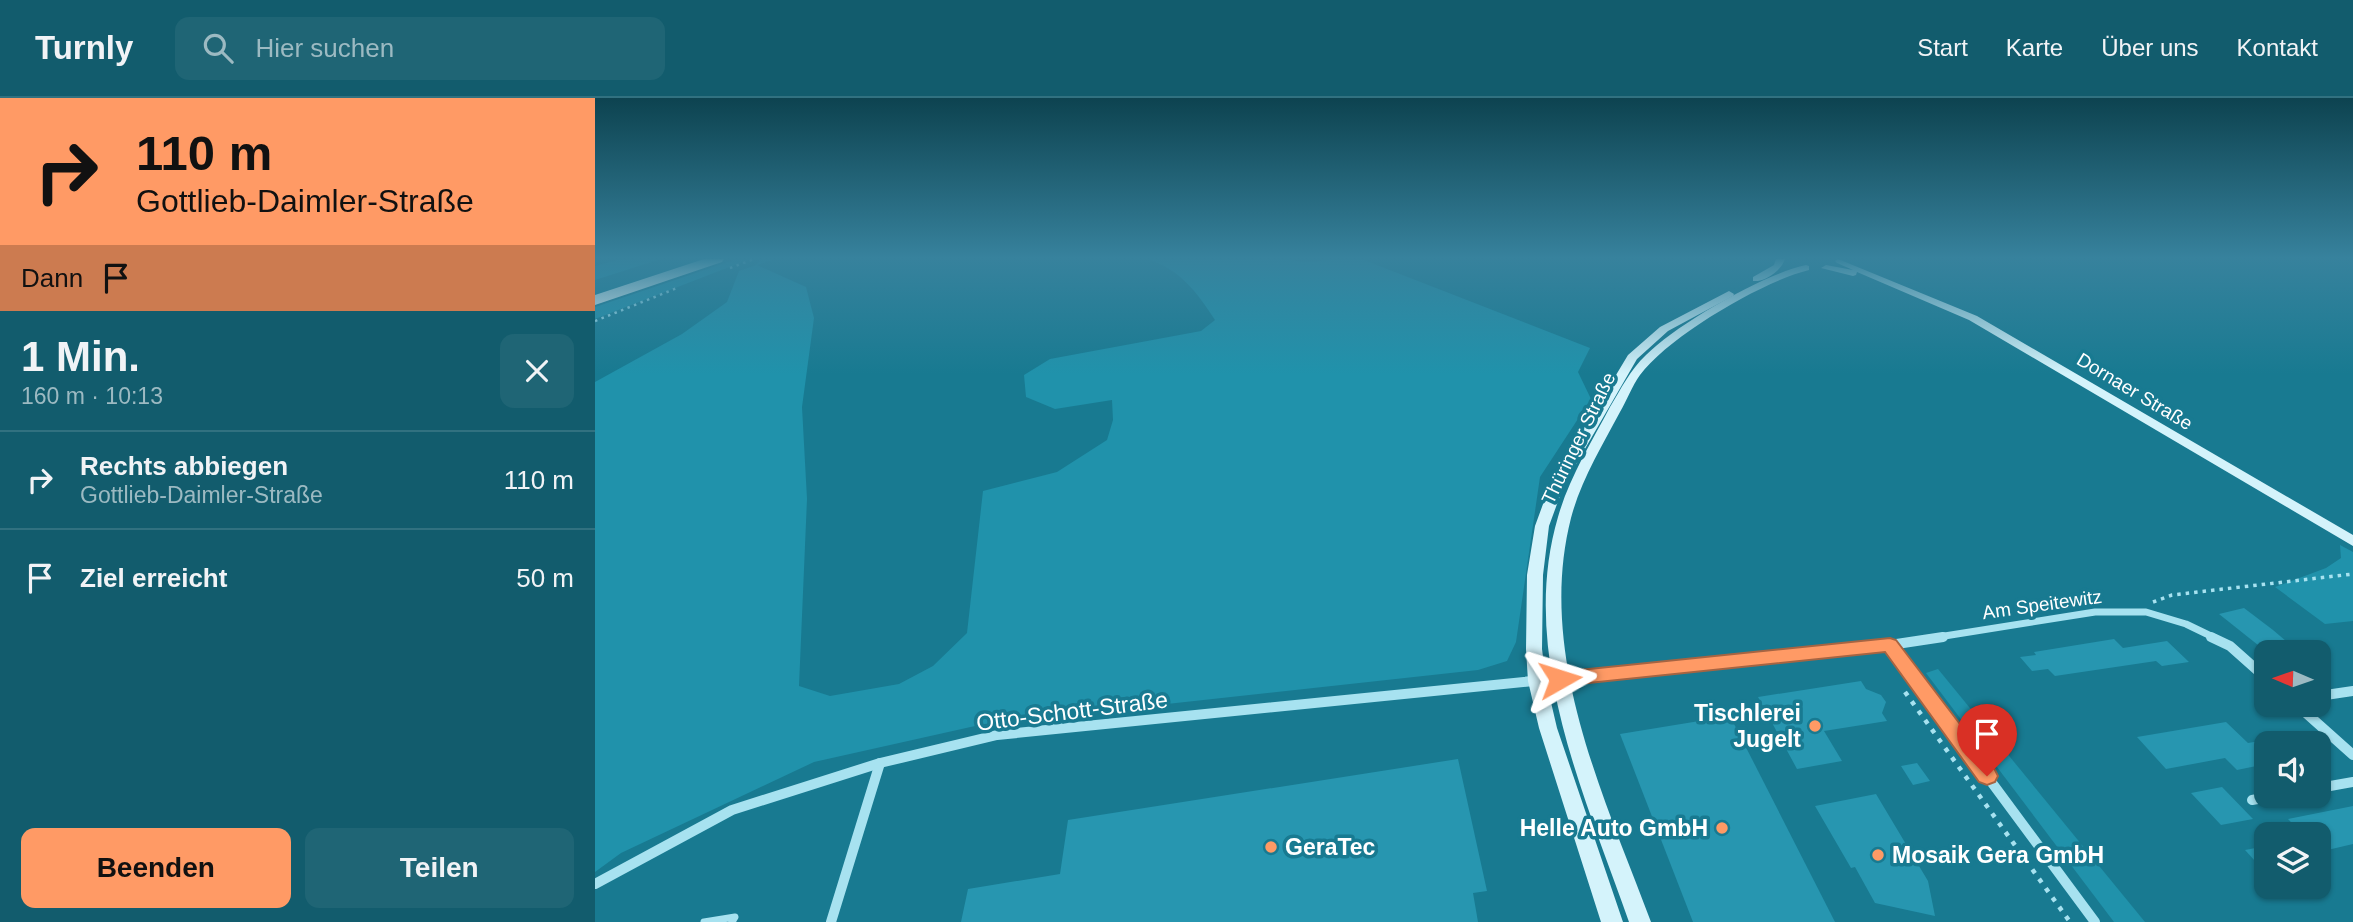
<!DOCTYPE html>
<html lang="de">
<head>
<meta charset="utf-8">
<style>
	body { margin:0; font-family:Arial,sans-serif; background:#1f6575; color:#f1f3f6; height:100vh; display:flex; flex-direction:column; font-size:26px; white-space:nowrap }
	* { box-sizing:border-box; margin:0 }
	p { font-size:23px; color:#9cbac2 }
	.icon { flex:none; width:38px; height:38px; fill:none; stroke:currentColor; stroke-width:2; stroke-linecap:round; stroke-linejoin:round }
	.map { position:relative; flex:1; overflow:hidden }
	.drawer { display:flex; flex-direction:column; background:#125c6d; width:595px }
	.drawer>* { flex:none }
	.banner { background:#ff9a65; color:#111; overflow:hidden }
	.needle { width:46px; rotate:272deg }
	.fabs { position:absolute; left:1659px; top:542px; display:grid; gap:14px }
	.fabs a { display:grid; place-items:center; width:77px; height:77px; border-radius:14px; background:#125c6d; box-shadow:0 2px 5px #0004; font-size:35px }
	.pin { position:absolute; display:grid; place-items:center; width:60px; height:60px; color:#fff; margin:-72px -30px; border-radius:50% 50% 50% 0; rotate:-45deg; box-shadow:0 0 7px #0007 }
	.pin .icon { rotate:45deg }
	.me { position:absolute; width:77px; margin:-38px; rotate:84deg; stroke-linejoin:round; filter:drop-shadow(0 0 5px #0008) }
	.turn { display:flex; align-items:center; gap:24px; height:147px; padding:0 21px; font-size:32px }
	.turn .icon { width:91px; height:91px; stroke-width:2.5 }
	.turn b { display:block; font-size:49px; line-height:60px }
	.then { display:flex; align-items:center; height:66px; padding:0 21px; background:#0003; gap:14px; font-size:26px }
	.round { display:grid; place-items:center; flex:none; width:74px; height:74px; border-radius:14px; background:#1f6575 }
	.head { display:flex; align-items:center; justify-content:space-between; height:119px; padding:0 21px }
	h1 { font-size:42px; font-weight:700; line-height:52px }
	.primary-button { display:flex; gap:14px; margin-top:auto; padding:14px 21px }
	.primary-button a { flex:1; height:80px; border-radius:14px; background:#ff9a65; color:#111; font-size:28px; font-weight:700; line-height:80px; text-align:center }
	.primary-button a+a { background:#1f6575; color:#f1f3f6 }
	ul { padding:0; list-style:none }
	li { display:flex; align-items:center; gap:21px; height:98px; padding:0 21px; border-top:2px solid #317180 }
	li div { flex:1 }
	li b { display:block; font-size:26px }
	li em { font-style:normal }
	header { display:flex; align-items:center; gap:42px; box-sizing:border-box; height:98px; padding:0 35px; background:#125c6d; border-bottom:2px solid #317180 }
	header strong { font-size:33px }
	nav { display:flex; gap:38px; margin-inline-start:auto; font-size:24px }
	.search { width:490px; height:63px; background:#1f6575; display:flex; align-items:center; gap:18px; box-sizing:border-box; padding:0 24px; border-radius:14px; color:#9cbac2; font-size:26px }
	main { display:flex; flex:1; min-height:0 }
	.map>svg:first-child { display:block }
</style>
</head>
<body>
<header>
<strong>Turnly</strong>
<div class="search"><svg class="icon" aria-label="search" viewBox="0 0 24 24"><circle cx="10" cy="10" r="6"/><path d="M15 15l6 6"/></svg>Hier suchen</div>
<nav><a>Start</a><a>Karte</a><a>Über uns</a><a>Kontakt</a></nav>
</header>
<main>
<section class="drawer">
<div class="banner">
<div class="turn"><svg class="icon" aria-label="right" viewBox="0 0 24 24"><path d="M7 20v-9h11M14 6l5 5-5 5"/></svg><div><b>110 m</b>Gottlieb-Daimler-Straße</div></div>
<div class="then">Dann<svg class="icon" aria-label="arrive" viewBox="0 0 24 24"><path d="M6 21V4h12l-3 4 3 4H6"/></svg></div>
</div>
<div class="head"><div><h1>1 Min.</h1><p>160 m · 10:13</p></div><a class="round"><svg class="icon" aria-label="close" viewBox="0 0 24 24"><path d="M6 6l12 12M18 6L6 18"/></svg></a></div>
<ul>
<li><svg class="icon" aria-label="right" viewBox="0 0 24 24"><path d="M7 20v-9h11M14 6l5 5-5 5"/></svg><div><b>Rechts abbiegen</b><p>Gottlieb-Daimler-Straße</p></div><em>110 m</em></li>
<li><svg class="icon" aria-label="arrive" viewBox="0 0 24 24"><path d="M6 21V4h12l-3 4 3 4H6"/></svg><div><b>Ziel erreicht</b></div><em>50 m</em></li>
</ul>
<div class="primary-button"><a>Beenden</a><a>Teilen</a></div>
</section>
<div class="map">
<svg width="1758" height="824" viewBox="0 0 1758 824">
	<rect width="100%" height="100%" fill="#187a91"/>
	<g fill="#2092ab">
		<polygon points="27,161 66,161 0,182 0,168"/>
		<polygon points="142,161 155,161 0,221 0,209"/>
		<path d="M 165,161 L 180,161 L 162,167 L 211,189 L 219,220 L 207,309 L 212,401 L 204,588 L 235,598 L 304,586 L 338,568 L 372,535 L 388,393 L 462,374 L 512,342 L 518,322 L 517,302 L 460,311 L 431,299 L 429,277 L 455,261 L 606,233 L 620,222 C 602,194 584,170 551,161 L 682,161 L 712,164 L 750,161 L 769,162 L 995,250 L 983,274 L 996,301 L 945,379 L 921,544 L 912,563 L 883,572 L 389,626 L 219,664 L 26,755 L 0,774 L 0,284 L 87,236 L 132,204 L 144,173 L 161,167 Z"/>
		<polygon points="1745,447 1758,454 1758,523 1730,526 1680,489 1731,470 1746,460"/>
		<polygon points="1343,571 1550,824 1519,824 1331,575"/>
	</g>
	<g fill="#2796b0">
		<polygon points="1649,510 1678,532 1705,555 1673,555 1624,516"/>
		<polygon points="1519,541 1528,550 1572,543 1594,564 1567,568 1561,563 1460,578 1453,571 1437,573 1425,559 1441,557 1439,554"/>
		<polygon points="1266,583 1271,591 1286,597 1291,604 1287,615 1292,623 1229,633 1247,663 1202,671 1163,599"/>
		<polygon points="1135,618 1240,824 1098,824 1025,636"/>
		<polygon points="1631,624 1653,645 1671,642 1671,666 1642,672 1630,660 1571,671 1542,639"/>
		<polygon points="863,661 892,793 878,795 883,824 366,824 373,791 465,776 473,722"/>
		<polygon points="1322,665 1335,683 1318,687 1306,668"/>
		<polygon points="1627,689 1658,721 1626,727 1596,695"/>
		<polygon points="1281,696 1333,783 1340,818 1280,805 1260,769 1256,770 1220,708"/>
		<polygon points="1758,708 1758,746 1724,754 1724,737 1708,737 1693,721"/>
		<polygon points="1671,748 1671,775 1650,752"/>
	</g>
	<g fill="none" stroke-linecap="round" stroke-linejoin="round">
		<g stroke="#a7e2f0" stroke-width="2.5" stroke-dasharray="2.5 4.5" stroke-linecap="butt">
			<polyline points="135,170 159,161"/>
			<polyline points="0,223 82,190"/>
		</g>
		<polyline stroke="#a7e2f0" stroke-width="3.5" stroke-dasharray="3.5 5" stroke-linecap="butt" points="1558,504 1577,497 1758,476"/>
		<polyline stroke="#a7e2f0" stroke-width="4.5" stroke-dasharray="4.5 7" stroke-linecap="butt" points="1310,594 1475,824"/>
		<polyline stroke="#a7e2f0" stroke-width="7" points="109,824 140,819 137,824"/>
		<polyline stroke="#a7e2f0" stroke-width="7" points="1337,540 1500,514 1551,514 1591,526 1620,540"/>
		<g stroke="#a7e2f0" stroke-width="10">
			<polyline points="1616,539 1635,548 1671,580"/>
			<polyline points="1295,547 1500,824"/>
			<polyline points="1724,598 1758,593"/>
			<polyline points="1702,607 1758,657"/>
			<polyline points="1724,690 1758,684"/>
			<polyline points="1657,702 1679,698"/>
			<polyline points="0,786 137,712 285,665 402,637 1295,547 1348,539"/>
			<polyline points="236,824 285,665"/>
		</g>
		<g fill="#d4f3fb" fill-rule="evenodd">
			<path d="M 1181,161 L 1190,161 C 1186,173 1170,184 1158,183 L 1158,179 L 1179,167 Z"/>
			<polygon points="1243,161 1382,218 1758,437 1758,448 1374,222 1262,174 1261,177 1258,178 1226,170 1231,167 1258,172 1242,165 1240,163"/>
			<path d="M 1211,167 L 1214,168 L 1214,172 C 1168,183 1074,238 1045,277 C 1037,288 1032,302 1025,314 C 1007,348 986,382 976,420 C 941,557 1009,698 1056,824 L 1034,824 C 990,698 923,555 963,419 C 974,380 996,345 1015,309 C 1026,291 1035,272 1051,257 C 1082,226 1168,176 1211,167 Z"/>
			<polygon points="1134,193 1139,196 1138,198 1073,233 1042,261 969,387 954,428 948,477 947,551 951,583 962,630 1028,824 1006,824 944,630 933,583 931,551 932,477 940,428 955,387 1033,257 1065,229"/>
		</g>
		<polygon fill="#fff" fill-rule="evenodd" points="109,161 129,161 127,164 0,207 0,197"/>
	</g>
	<linearGradient id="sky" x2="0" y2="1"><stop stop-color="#0d4350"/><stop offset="0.58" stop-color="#37829d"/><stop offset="1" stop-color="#37829d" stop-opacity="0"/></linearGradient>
	<rect width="1758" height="276" fill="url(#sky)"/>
	<polygon fill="#ff9a65" stroke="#a66442" stroke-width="2" points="1295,540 1301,542 1400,672 1403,678 1400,684 1392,687 1384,684 1290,554 965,588 958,586 955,581 958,576 965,574"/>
	<g fill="#ff9a65" stroke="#187a91" stroke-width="2.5">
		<circle cx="1220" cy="628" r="7"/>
		<circle cx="1127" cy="730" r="7"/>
		<circle cx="676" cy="749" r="7"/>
		<circle cx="1283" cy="757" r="7"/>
	</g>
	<g text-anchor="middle" stroke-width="7" stroke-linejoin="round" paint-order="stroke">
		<g font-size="19" fill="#fff" stroke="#187a91">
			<text transform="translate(1540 293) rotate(31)" y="7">Dornaer Straße</text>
			<text transform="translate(983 340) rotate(-64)" y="7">Thüringer Straße</text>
			<text transform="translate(1447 506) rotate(-8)" y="7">Am Speitewitz</text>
		</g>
		<g font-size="23" fill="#fff" stroke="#187a91">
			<text transform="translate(477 613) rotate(-7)" y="8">Otto-Schott-Straße</text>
		</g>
		<g font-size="23" font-weight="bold" fill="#fff" stroke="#187a91" text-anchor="end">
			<text x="1206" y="623">Tischlerei<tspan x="1206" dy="26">Jugelt</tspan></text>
			<text x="1113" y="738">Helle Auto GmbH</text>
			<text x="690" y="757" text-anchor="start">GeraTec</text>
			<text x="1297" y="765" text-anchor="start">Mosaik Gera GmbH</text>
		</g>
	</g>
</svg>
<div class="fabs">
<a><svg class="needle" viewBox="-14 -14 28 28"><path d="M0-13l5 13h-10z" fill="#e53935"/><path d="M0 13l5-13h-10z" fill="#9cbac2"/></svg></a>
<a><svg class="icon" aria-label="sound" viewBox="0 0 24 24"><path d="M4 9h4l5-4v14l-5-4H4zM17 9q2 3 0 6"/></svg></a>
<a><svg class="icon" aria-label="layers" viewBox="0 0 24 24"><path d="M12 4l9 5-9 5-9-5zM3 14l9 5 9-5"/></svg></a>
</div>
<div class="pin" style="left:1392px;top:678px;background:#d93025"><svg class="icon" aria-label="arrive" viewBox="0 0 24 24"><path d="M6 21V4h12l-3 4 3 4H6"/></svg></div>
<svg class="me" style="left:965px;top:581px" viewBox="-20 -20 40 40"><path d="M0-17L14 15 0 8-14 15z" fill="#ff9a65" stroke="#fff" stroke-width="4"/></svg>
</div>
</main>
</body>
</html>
